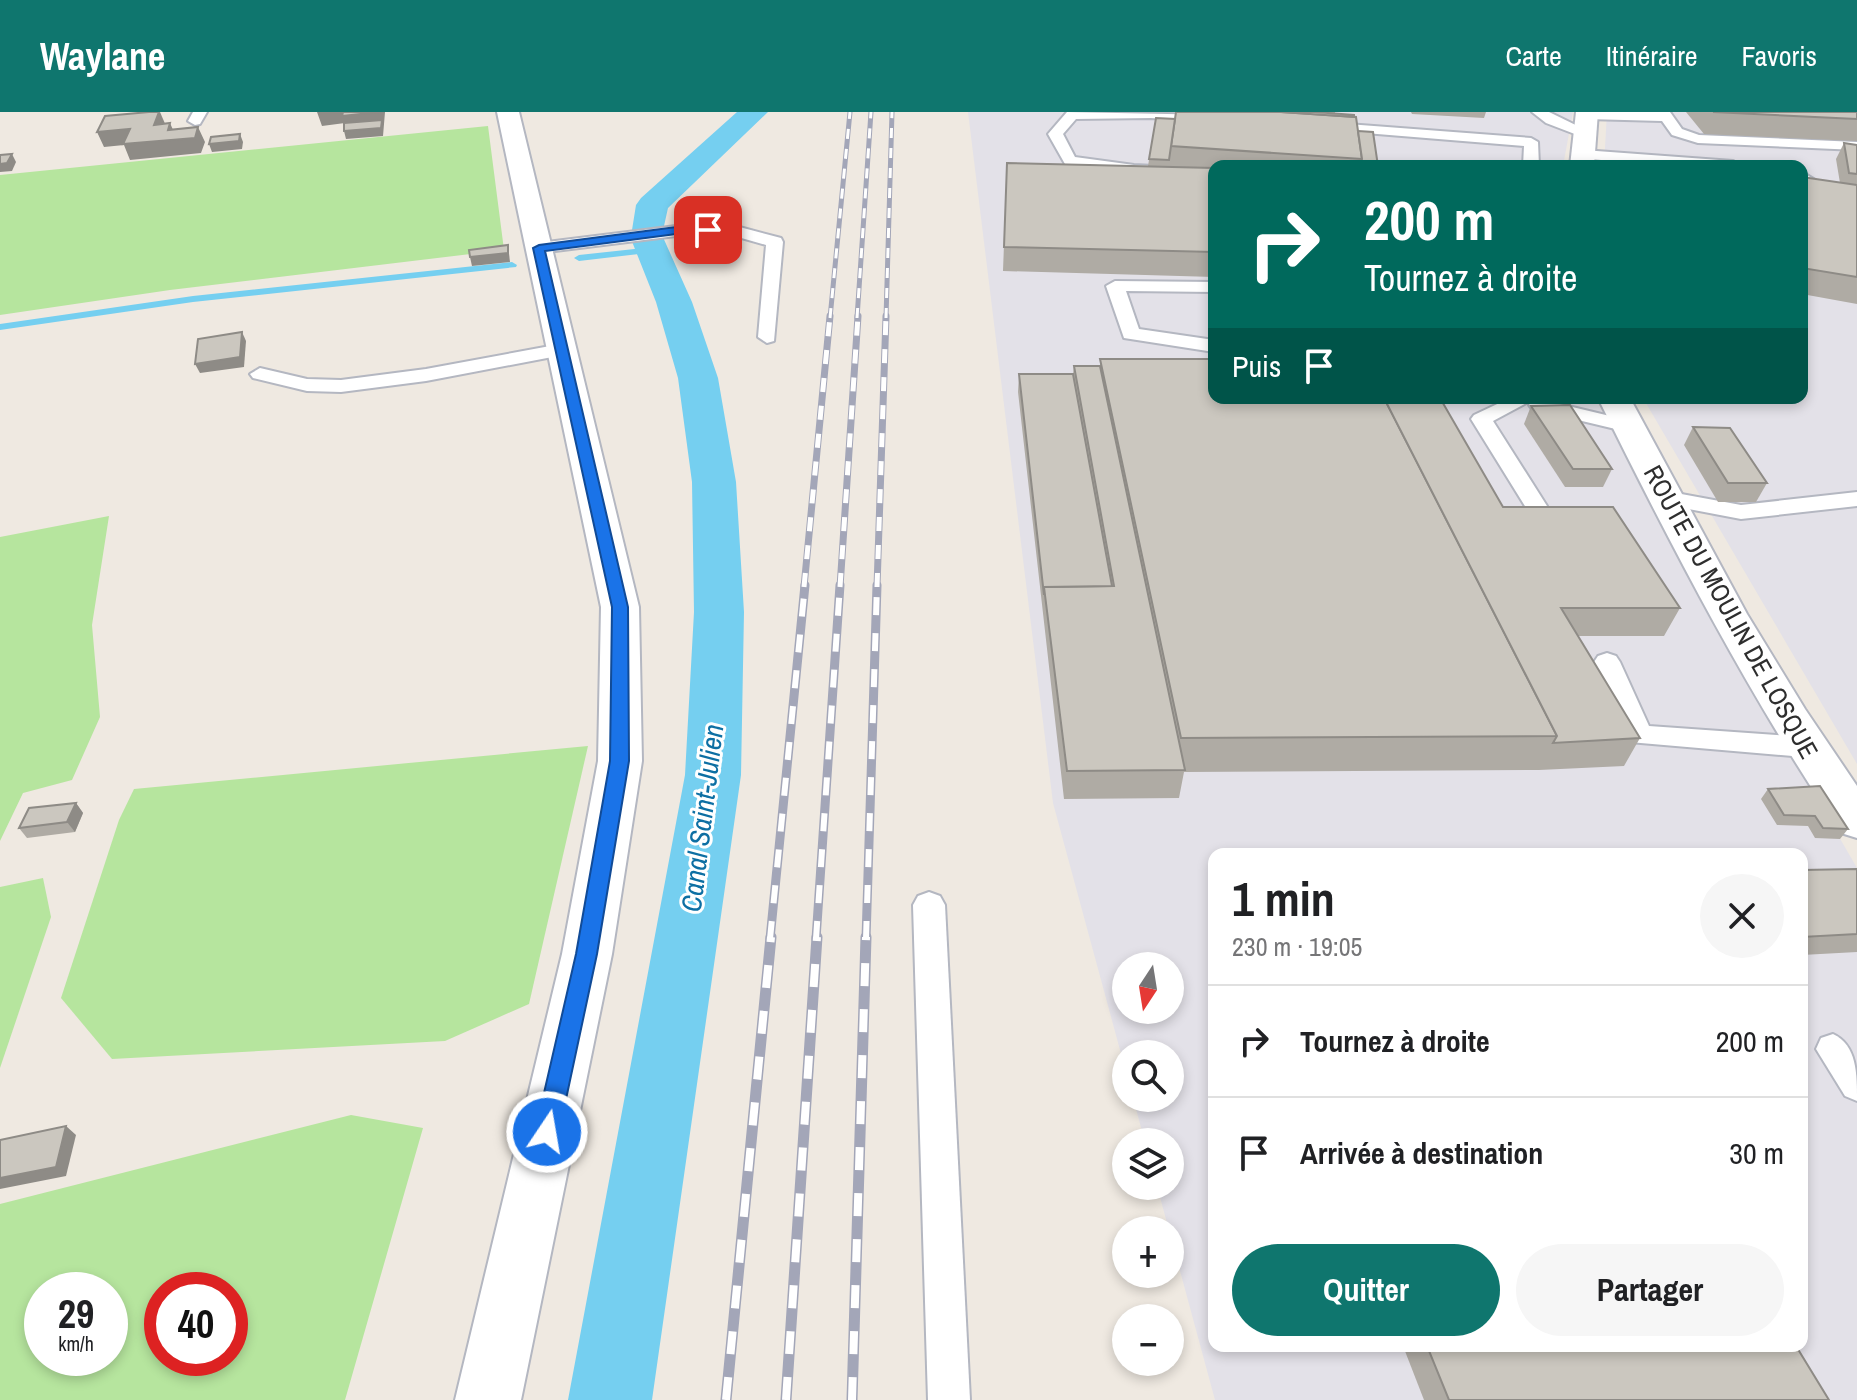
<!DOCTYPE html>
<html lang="fr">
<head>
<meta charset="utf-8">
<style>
	body { margin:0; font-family:"Archivo Narrow",sans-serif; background:#f6f6f6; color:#202124; height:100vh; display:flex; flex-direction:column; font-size:30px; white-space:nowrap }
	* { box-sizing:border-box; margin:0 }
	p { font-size:26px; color:#757577 }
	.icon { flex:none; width:44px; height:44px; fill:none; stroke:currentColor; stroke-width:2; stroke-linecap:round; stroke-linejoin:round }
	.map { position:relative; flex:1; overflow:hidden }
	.drawer { position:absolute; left:1208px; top:736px; width:600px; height:504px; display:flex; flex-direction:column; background:#fff; border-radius:16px; box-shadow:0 4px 12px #0003 }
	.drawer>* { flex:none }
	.banner { position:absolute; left:1208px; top:48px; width:600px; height:244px; border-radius:16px; box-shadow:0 4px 12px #0003; background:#00695c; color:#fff; overflow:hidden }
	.needle { width:52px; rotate:192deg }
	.tools { position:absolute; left:1112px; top:840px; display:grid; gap:16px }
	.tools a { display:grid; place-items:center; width:72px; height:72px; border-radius:50%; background:#fff; box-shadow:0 4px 12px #0003; font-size:40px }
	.speed { position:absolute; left:24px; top:1160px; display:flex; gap:16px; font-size:40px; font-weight:700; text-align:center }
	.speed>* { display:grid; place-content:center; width:104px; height:104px; border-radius:50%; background:#fff; box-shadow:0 4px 12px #0003; line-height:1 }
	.speed small { font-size:20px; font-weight:400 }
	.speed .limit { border:12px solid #d22; background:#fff; color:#111 }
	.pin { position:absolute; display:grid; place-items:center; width:68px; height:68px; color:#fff; margin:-34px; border-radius:16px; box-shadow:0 4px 12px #0006 }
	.me { position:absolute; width:88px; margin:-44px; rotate:12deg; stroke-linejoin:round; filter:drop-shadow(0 0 6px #0008) }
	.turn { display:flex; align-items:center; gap:28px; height:168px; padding:0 24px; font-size:36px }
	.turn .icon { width:104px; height:104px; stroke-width:2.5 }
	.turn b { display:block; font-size:56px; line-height:68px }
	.then { display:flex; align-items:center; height:76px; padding:0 24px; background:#0003; gap:16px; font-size:30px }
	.round { display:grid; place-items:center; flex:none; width:84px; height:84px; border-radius:42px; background:#f6f6f6 }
	.overview { display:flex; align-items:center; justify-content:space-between; height:136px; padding:0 24px }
	h1 { font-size:48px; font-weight:700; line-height:60px }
	.action { display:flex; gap:16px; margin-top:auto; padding:16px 24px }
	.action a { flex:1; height:92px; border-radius:48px; background:#0f766e; color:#fff; font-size:32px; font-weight:700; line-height:92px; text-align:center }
	.action a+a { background:#f6f6f6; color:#202124 }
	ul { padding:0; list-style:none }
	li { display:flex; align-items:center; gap:24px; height:112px; padding:0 24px; border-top:2px solid #e0e0e0 }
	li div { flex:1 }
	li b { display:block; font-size:30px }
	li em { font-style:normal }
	header { display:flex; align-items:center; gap:48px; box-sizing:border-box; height:112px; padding:0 40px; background:#0f766e; color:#fff }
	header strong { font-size:38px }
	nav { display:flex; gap:44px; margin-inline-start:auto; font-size:28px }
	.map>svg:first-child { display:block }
</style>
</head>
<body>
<header>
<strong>Waylane</strong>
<nav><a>Carte</a><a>Itinéraire</a><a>Favoris</a></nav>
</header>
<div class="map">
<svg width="1857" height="1288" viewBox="0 0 1857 1288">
	<rect width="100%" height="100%" fill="#efe9e1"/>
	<g fill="#e3e1e8" fill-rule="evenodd">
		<path d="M 968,0 L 1573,0 L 1563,54 L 1214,54 L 1214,286 L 1595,286 L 1726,529 L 1857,756 L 1857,1288 L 1215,1288 L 1157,1074 L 1170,1074 L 1170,1030 L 1145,1030 L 1133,986 L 1170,986 L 1170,942 L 1126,942 L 1126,960 L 1053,691 ZM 1214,742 L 1802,742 L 1802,1234 L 1214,1234 ZM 1126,854 L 1170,854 L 1170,898 L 1126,898 Z"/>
		<polygon points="1607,0 1857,0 1857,652 1643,286 1802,286 1802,54 1604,54"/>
	</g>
	<g fill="#b6e59e" fill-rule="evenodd">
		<polygon points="488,14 504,138 170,178 0,203 0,63"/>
		<polygon points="109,404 92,513 100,605 72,668 23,681 0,729 0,425"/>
		<polygon points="588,634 529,892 445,929 112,947 61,886 119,708 134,677"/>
		<polygon points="43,766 51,805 0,956 0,775"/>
		<path d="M 351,1003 L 423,1016 L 345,1288 L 0,1288 L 0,1092 ZM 110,1178 L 110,1246 L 42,1246 L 42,1178 ZM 162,1178 L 230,1178 L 230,1246 L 162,1246 Z"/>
	</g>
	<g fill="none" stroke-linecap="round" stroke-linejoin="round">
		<g fill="#75cff0" fill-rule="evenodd">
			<polygon points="653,135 656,136 656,140 579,149 574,146 579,143"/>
			<polygon points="512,150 517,153 516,155 193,190 0,218 0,212 193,184"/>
		</g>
		<polygon fill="#75cff0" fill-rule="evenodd" points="737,0 768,0 668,96 662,123 692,190 718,266 736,370 744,500 741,663 652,1288 568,1288 685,663 694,500 692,370 678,266 656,190 631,127 635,122 632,118 636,93 641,86"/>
		<defs>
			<g id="service">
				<polygon points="193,0 207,0 200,12 195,13 188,9"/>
				<polygon points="1067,0 1217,3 1219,6 1212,10 1151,6 1076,7 1063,22 1075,45 1134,53 1214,57 1214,67 1134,63 1065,52 1048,22"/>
				<polygon points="1532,0 1549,0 1592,21 1585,25 1580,24 1546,11"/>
				<polygon points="1582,0 1670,0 1682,17 1699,23 1857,30 1857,38 1698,31 1672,23 1662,9 1587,7 1582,6"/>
				<polygon points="1321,10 1531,26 1538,30 1539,54 1523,54 1524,34 1316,17 1316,11"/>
				<polygon points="1583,38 1733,49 1741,54 1671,54 1578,46 1575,43"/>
				<polygon points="1802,60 1830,77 1857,82 1857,92 1819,84 1802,72"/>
				<polygon points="684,113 732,113 781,126 783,130 774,229 767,231 758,225 766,133 731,123 684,123 539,141 530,136 539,131"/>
				<polygon points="1115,169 1214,170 1214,180 1126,179 1139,217 1214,228 1214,240 1124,226 1106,174"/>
				<polygon points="561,232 571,238 568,242 426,269 341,280 307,279 253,266 250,262 260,256 307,267 341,268 426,257"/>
				<polygon points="1510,286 1528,286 1530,289 1493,309 1547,394 1544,399 1528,399 1471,307 1474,303"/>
				<polygon points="1539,287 1635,310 1638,314 1628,320 1532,297 1529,293 1532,289"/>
				<polygon points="1665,379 1741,393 1857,380 1857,394 1741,407 1657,391 1654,386"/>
				<polygon points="1607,541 1616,544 1620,550 1649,614 1804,625 1814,628 1818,635 1814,642 1804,645 1629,630 1594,550 1598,544"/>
				<polygon points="929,780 940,784 945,793 970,1288 928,1288 913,793 918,784"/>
				<path d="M 1833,922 C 1857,933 1857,962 1857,989 L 1845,984 L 1816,937 L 1821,926 Z"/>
			</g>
			<g id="tertiary">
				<polygon points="497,0 519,0 639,495 642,649 612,842 521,1288 455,1288 562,842 598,649 601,495"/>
				<polygon points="1576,0 1598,0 1594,54 1570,54"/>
				<path d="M 1598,286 L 1630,286 L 1747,502 L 1805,597 L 1857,674 L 1857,726 L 1841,721 C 1748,582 1672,436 1598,286 Z"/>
			</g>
		</defs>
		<use href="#service" stroke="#b4b7c1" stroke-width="4"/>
		<use href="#tertiary" stroke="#b4b7c1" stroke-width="4"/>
		<use href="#service" fill="#fff" fill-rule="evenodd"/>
		<use href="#tertiary" fill="#fff" fill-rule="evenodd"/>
		<defs>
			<g id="rail-far3">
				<polyline points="830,206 850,0"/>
				<polyline points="857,206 871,0"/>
				<polyline points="886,206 892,0"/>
			</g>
			<g id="rail-far2">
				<polyline points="804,475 830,204"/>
				<polyline points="840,475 858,204"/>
				<polyline points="877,475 886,204"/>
			</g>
			<g id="rail-far1">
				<polyline points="770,827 805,473"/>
				<polyline points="816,827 840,473"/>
				<polyline points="866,827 877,473"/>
			</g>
			<g id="rail">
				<polyline points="726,1288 771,825"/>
				<polyline points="786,1288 817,825"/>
				<polyline points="852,1288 866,825"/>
			</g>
		</defs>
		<use href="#rail-far3" stroke="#a3a6b8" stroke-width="5"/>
		<use href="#rail-far2" stroke="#a3a6b8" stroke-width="7"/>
		<use href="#rail-far1" stroke="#a3a6b8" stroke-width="9"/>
		<use href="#rail" stroke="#a3a6b8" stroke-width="11"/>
		<use href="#rail-far3" stroke="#fff" stroke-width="3" stroke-dasharray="10" stroke-linecap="butt"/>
		<use href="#rail-far2" stroke="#fff" stroke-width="5" stroke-dasharray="14" stroke-linecap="butt"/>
		<use href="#rail-far1" stroke="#fff" stroke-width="6" stroke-dasharray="18" stroke-linecap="butt"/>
		<use href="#rail" stroke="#fff" stroke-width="8" stroke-dasharray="23" stroke-linecap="butt"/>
	</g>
	<g fill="#afaba4">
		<polygon points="1176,0 1335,0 1335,1 1358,19 1378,54 1214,54 1214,165 1003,159 1007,51 1148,54 1156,6 1175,7"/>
		<polygon points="1411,0 1486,0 1484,6 1412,2"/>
		<polygon points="1686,0 1857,0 1857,29 1704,22"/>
		<polygon points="1844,31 1857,33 1857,192 1802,182 1802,65 1840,71 1836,47"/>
		<polygon points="1100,247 1503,395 1680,496 1664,524 1578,524 1640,626 1624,654 1539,658 1184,660 1179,686 1064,687 1018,280 1019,262 1073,262 1074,254 1100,254"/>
		<polygon points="1531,294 1612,357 1603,375 1565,375 1524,312"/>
		<polygon points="1693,315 1767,371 1756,390 1718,390 1684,333"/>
		<polygon points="1768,677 1848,717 1840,727 1815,726 1808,714 1777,713 1761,687"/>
		<polygon points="76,691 83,701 75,720 27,726 19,716"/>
		<polygon points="1857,757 1857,840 1802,843 1802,758"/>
		<polygon points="1403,1234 1796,1234 1829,1288 1424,1288"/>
	</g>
	<g fill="#8e8b86">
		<polygon points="159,0 160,0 166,14 154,13"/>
		<polygon points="317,0 385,0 383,24 346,27 344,19 345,11 322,14"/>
		<polygon points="170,11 177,27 198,15 205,30 201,41 130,48 124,33 104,35 97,20"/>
		<polygon points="240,22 243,30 242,37 212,40 209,32"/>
		<polygon points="12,42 16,50 12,59 0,60 0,52"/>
		<polygon points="508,133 510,150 472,154 470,145"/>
		<polygon points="242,220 246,229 244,255 200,261 195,252"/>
		<polygon points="76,691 83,701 75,720 67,710"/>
		<polygon points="66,1014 76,1023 66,1064 0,1077 0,1066"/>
	</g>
	<g fill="#cbc7bf" stroke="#8e8b86" stroke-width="2">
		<polygon points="149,0 159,0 154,13 170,11 168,18 198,15 195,26 123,32 130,17 97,20 105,4"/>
		<polygon points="343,0 379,0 342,4"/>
		<polygon points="1176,0 1281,0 1356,5 1362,47 1171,34"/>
		<polygon points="1281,0 1315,0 1354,3 1354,5"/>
		<polygon points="1713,0 1857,0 1857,7"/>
		<polygon points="1156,6 1175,7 1169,48 1149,47"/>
		<polygon points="382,8 381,16 344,19 344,11"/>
		<polygon points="1358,19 1373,20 1378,54 1360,54 1362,47"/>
		<polygon points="240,22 239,29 209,32 211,25"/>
		<polygon points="1844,31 1857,33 1857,62 1849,61"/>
		<polygon points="12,42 7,51 0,52 0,43"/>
		<polygon points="1007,51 1214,56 1214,140 1004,135"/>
		<polygon points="1802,65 1857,73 1857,165 1802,156"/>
		<polygon points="508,133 508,141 470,145 469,138"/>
		<polygon points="242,220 240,245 195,252 198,227"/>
		<polygon points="1100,247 1214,247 1214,286 1384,286 1557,624 1181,626"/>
		<polygon points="1074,254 1100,254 1185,658 1067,659 1044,475 1114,474"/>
		<polygon points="1019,262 1073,262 1112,474 1044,475 1044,483"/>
		<polygon points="1384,286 1440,286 1503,395 1613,395 1680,496 1561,496 1640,626 1553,631 1557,624"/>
		<polygon points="1570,293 1612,357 1573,357 1531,294"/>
		<polygon points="1693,315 1730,316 1767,371 1728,371"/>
		<polygon points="1820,674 1848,717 1823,716 1815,704 1784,703 1768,677"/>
		<polygon points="76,691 67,710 19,716 29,696"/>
		<polygon points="1857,757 1857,822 1802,825 1802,758"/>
		<polygon points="66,1014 56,1055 0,1066 0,1028"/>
		<polygon points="1427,1234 1796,1234 1829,1288 1449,1288"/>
	</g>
	<polygon fill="#1a73e8" stroke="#114b97" stroke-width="2" points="684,114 708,114 713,118 708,121 684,121 545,139 628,495 629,649 597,842 559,1020 555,1028 547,1031 539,1028 535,1020 576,842 610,649 612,495 533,136 539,133"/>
	<g text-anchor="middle" stroke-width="6" stroke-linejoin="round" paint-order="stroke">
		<g font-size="26" fill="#2e2e2e" stroke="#fff">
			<text transform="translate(1731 500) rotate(61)" y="9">ROUTE DU MOULIN DE LOSQUE</text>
		</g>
		<g font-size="28" font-style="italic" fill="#0d6fa3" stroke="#fff">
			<text transform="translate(702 706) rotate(-83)" y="10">Canal Saint-Julien</text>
		</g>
	</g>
</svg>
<div class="tools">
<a><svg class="needle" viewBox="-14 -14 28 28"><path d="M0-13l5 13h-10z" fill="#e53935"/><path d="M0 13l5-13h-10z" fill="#757577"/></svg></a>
<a><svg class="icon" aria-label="search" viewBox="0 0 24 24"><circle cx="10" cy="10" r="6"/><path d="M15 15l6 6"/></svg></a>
<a><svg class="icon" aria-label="layers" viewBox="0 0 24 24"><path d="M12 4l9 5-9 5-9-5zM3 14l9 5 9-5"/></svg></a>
<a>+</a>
<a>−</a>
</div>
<div class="speed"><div>29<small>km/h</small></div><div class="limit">40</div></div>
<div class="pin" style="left:708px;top:118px;background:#d93025"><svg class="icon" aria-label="arrive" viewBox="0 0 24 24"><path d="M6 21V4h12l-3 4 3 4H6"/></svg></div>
<svg class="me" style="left:547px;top:1020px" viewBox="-20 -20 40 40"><circle r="17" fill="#1a73e8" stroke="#fff" stroke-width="3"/><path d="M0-11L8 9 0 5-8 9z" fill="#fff"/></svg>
<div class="banner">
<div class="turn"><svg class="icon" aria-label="right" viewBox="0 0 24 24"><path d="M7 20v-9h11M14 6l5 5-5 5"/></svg><div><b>200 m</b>Tournez à droite</div></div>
<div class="then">Puis<svg class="icon" aria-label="arrive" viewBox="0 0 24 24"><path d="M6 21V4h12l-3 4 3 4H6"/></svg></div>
</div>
<section class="drawer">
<div class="overview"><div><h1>1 min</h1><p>230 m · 19:05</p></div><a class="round"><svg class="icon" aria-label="close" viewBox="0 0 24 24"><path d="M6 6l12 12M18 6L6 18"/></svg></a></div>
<ul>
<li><svg class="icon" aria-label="right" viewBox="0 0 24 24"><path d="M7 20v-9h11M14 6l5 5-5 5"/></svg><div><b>Tournez à droite</b></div><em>200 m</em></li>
<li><svg class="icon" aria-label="arrive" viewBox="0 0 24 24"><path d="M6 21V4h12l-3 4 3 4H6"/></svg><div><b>Arrivée à destination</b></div><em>30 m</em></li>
</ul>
<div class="action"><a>Quitter</a><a>Partager</a></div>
</section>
</div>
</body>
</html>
